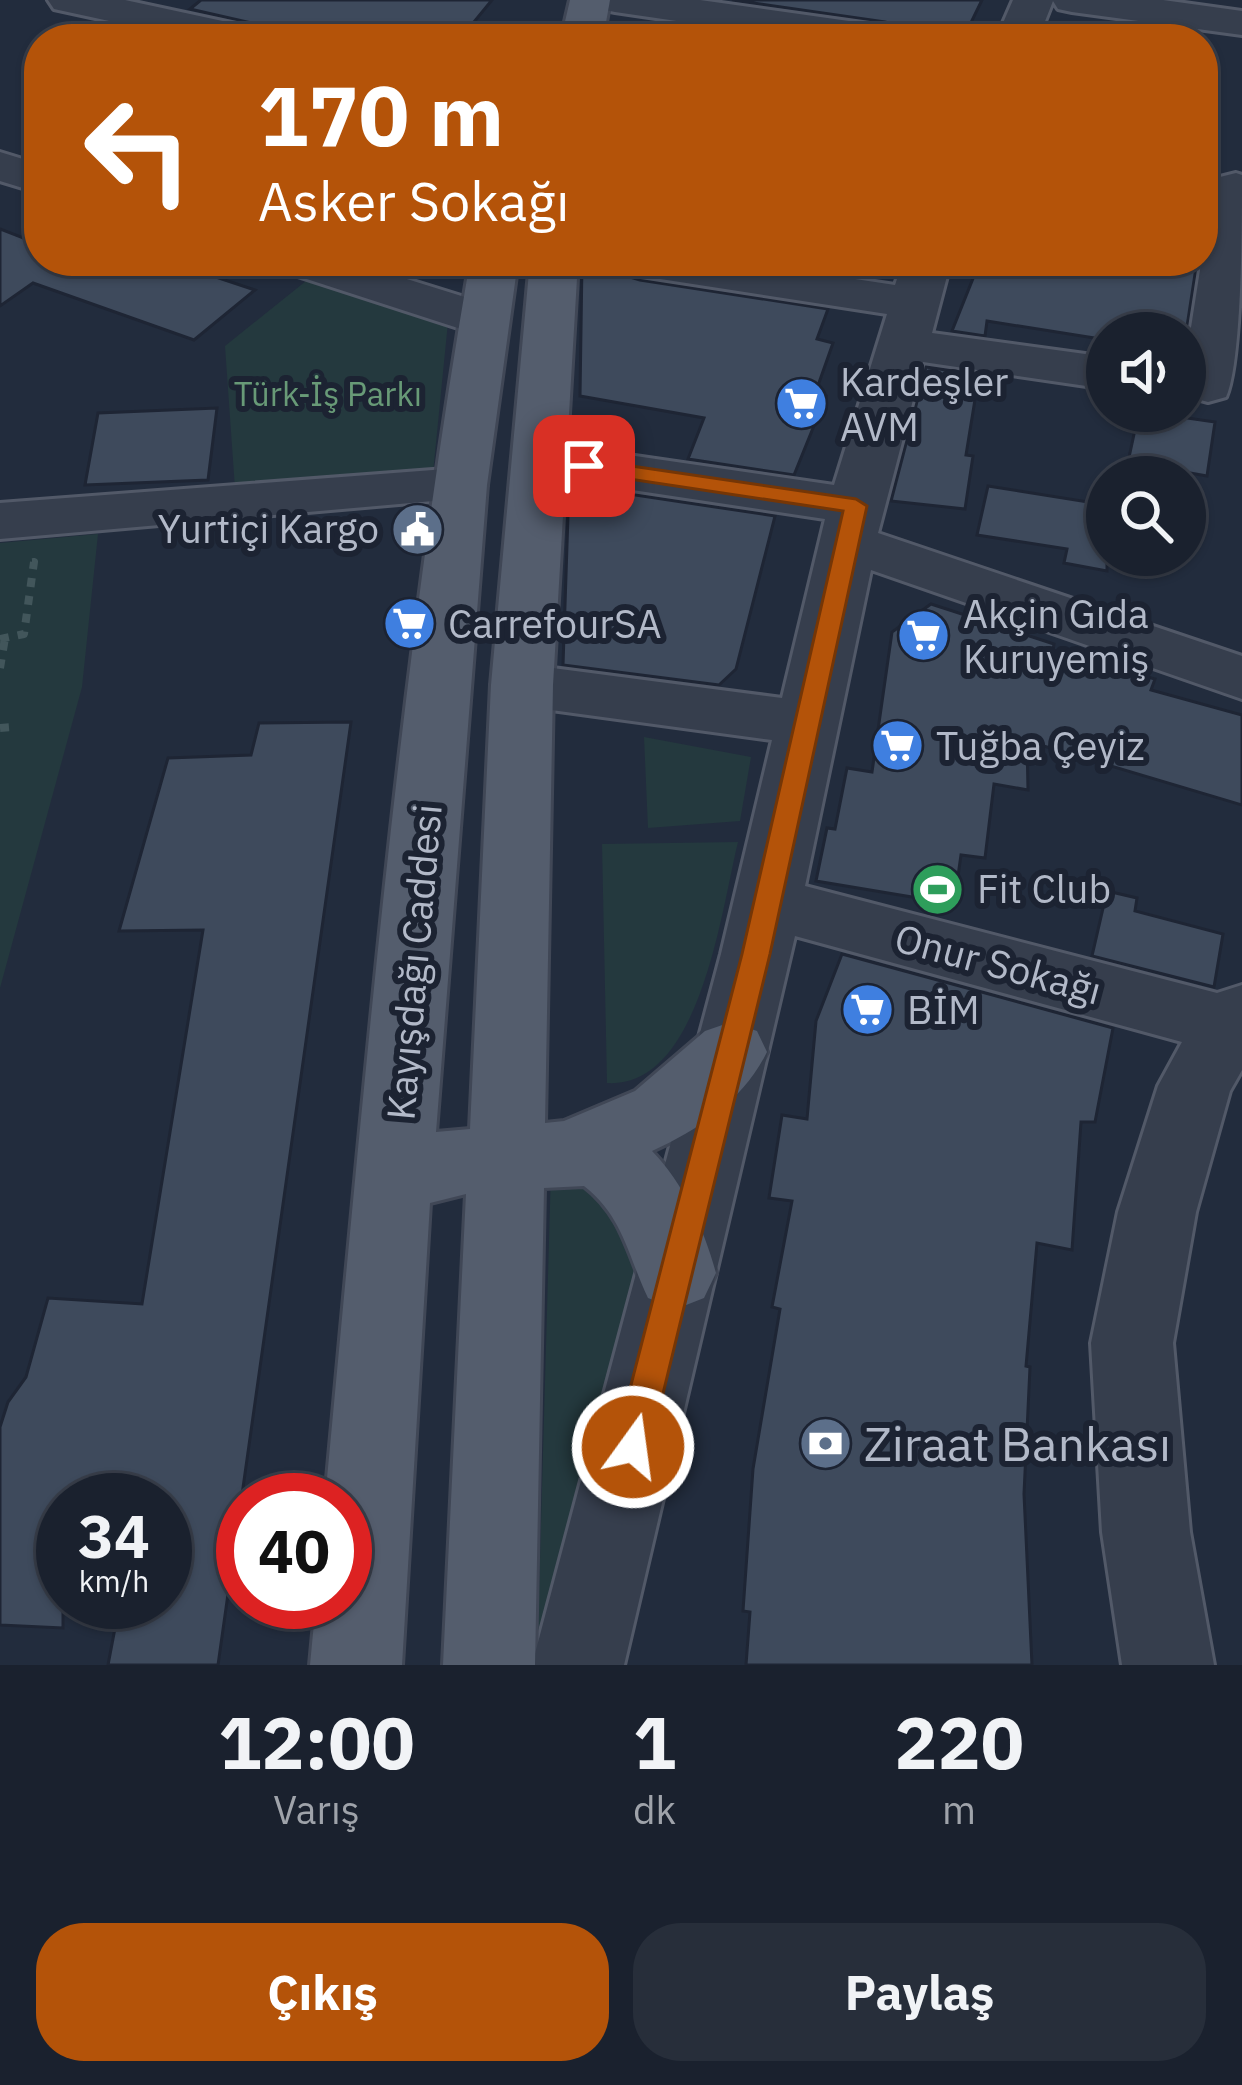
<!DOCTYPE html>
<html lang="tr">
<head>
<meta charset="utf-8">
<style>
	body { margin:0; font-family:"IBM Plex Sans",sans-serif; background:#272e3a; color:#f1f3f6; height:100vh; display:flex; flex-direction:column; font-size:45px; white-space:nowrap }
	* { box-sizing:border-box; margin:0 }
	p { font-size:39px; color:#9fa3aa }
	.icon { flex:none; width:66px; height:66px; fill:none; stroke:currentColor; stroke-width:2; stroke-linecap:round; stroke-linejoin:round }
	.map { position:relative; height:1665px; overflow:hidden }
	.panel { display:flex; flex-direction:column; background:#1a212e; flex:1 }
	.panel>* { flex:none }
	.guide { position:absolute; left:24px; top:24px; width:1194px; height:252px; border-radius:48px; box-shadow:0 3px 9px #0004,0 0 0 3px #383e4a; background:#b45309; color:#fff; overflow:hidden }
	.fabs { position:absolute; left:1086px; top:312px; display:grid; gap:24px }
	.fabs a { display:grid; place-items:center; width:120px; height:120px; border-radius:50%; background:#1a212e; box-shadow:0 3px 9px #0004,0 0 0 3px #383e4a; font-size:60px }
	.speed { position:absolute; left:36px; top:1473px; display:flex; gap:24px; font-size:60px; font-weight:700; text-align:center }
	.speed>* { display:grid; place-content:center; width:156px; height:156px; border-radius:50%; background:#1a212e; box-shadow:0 3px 9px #0004,0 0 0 3px #383e4a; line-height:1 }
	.speed small { font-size:30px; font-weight:400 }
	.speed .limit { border:18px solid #d22; background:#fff; color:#111 }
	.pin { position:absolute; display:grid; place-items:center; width:102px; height:102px; color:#fff; margin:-51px; border-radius:24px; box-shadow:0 6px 18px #0006 }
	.me { position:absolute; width:132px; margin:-66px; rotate:14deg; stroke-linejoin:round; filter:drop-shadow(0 0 9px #0008) }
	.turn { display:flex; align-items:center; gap:42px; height:252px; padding:0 36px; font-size:54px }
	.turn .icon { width:156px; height:156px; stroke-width:2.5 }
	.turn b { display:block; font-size:84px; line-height:102px }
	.eta { display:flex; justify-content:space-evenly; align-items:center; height:204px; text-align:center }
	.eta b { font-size:72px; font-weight:700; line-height:84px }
	.action { display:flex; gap:24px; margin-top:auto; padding:24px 36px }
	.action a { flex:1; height:138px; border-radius:48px; background:#b45309; color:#fff; font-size:48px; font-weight:700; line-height:138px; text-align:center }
	.action a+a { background:#272e3a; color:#f1f3f6 }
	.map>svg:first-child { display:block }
</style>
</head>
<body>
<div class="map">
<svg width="1242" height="1665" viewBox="0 0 1242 1665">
	<rect width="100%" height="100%" fill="#222c3d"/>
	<g fill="#24393e">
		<polygon points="306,281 448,322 432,483 236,503 225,346"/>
		<polygon points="98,534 82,687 0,988 0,543"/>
		<polygon points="644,737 751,757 740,821 648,828"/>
		<path d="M 738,842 C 721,911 700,1089 607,1083 L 602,844 Z"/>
		<polygon points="551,1170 618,1205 653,1258 537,1665"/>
	</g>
	<g fill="#3e4a5c" stroke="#1e2534" stroke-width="3">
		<polygon points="201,0 492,0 460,39 265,39 256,24 190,9"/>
		<polygon points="732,0 982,0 963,39 909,39 900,26 885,22"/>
		<polygon points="664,24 768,39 652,39"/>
		<polygon points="0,229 39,244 39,261 168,261 255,290 194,340 33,283 0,306"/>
		<polygon points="582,261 613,261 623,275 640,280 828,309 817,339 833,343 815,394 826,396 794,475 688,459 704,418 580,396"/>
		<polygon points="980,261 1197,261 1186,333 1107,333 1107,340 987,321 985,336 952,331"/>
		<polygon points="926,367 979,375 966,455 973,456 965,509 891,501"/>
		<polygon points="217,408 208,480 85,485 98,413"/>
		<polygon points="1139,411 1215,422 1207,476 1128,462"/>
		<polygon points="569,485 775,516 736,669 719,685 563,665"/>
		<polygon points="988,486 1107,505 1107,571 1064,563 1067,549 977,535"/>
		<polygon points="931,604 1054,644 1053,650 1155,679 1151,690 1242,715 1242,805 1027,741 1028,790 994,784 985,858 961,855 954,904 816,881 827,828 835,829 847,768 872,772 892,632"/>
		<polygon points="351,722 218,1665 108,1665 120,1602 165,1602 165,1500 63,1500 63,1628 0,1625 0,1427 8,1402 26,1377 48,1298 142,1304 203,930 119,931 168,758 251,755 259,723"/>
		<polygon points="1107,891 1137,898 1135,911 1223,934 1214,987 1092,956"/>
		<polygon points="842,954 1113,1028 1095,1122 1081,1122 1072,1250 1037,1243 1026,1366 1030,1367 1024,1494 1032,1665 746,1665 750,1612 743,1611 753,1469 780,1309 772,1307 792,1201 769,1198 782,1115 807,1119 816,1021"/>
	</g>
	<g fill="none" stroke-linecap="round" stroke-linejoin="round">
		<defs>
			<g id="minor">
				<polygon points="48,0 125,0 255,28 261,37 192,39 54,9"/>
				<polygon points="595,0 700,0 884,26 899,30 905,39 799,39 615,12 601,9"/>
				<polygon points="1013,0 1163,0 1242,11 1242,35 1072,12 1058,9 1053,1 1038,39 996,39"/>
				<polygon points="0,152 39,164 39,193 0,181"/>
				<path d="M 1236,173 L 1242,175 C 1242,224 1242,360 1226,397 L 1208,402 L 1190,397 L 1185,366 L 1213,187 L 1220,177 Z"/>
				<polygon points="275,261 349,261 500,308 507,319 500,330 482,334 464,330 282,271"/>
				<polygon points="617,261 736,261 895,285 903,261 951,261 932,333 1107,357 1107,389 923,362 878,533 1242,656 1242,699 871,570 805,886 1217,993 1242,985 1242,1070 1230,1091 1196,1212 1173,1343 1190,1532 1214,1665 1122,1665 1102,1532 1091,1343 1118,1212 1158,1086 1182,1042 795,936 624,1665 532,1665 721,954 772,740 522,706 500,700 491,685 500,670 522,664 782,698 825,519 539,476 520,471 512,459 520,447 539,442 834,485 887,314 641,276 624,271"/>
				<polygon points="459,468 479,473 487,485 479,497 0,539 0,503"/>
			</g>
			<g id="major">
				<polygon points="570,0 610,0 603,39 561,39"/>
				<path d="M 470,261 L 518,261 L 487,485 L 436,1132 L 470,1129 L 491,685 L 530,261 L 578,261 L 553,685 L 545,1123 L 564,1121 L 635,1091 L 705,1031 L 731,1022 L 757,1031 L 767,1052 C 744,1099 699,1130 652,1151 C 684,1184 704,1229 716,1273 L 704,1298 L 676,1309 L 648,1298 C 628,1256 623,1216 584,1186 L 544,1188 L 535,1665 L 443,1665 L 466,1194 L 430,1203 L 402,1665 L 310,1665 L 316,1602 L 345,1602 L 345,1500 L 325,1500 C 364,1086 399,671 470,261 Z"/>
			</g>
		</defs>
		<use href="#minor" stroke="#525968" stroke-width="6"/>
		<use href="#major" stroke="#404756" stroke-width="6"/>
		<g stroke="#42565b" stroke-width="8" stroke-dasharray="9 9" stroke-linecap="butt">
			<polyline points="0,639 24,634 34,562 25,563"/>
			<polyline points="0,668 5,638"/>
			<polyline points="0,728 12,727"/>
		</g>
		<use href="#minor" fill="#363e4d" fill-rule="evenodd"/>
		<use href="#major" fill="#545d6d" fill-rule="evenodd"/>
	</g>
	<polygon fill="#b45309" stroke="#753606" stroke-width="3" points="584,459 856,499 867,506 770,954 650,1447 645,1459 633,1464 620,1459 615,1447 742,954 843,511 576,471 576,461"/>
	<defs>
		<symbol id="supermarket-disc" viewBox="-11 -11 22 22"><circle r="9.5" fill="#3f7fe0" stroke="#1c2332"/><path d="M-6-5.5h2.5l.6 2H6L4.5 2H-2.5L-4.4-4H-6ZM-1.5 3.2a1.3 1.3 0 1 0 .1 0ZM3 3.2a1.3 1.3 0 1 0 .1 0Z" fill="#fff"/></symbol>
		<symbol id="civic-disc" viewBox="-11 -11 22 22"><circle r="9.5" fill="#5c6f8a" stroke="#1c2332"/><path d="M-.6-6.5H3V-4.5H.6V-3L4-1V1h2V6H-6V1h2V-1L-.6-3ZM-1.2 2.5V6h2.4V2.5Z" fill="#fff"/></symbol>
		<symbol id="stadium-disc" viewBox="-11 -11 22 22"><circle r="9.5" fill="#2e9e5b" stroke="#1c2332"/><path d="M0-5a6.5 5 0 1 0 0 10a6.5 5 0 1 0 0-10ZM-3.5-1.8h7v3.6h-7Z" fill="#fff"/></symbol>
		<symbol id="bank-disc" viewBox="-11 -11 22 22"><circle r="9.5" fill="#5c6f8a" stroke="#1c2332"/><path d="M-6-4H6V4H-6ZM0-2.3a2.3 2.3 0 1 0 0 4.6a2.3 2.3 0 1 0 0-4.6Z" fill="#fff"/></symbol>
	</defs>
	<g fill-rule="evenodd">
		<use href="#supermarket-disc" x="772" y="374" width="59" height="59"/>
		<use href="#civic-disc" x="388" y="500" width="59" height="59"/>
		<use href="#supermarket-disc" x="380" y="594" width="59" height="59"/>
		<use href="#supermarket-disc" x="894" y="606" width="59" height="59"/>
		<use href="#supermarket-disc" x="868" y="716" width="59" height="59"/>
		<use href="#stadium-disc" x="908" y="860" width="59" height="59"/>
		<use href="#supermarket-disc" x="838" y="980" width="59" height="59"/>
		<use href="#bank-disc" x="796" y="1414" width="59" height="59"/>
	</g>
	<g text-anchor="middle" stroke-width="12" stroke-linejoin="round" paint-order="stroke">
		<g font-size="33" fill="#689a77" stroke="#1c2332">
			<text x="328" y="406">Türk-İş Parkı</text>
		</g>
		<g font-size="39" fill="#b2b9c8" stroke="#1c2332" text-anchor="start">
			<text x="840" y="396">Kardeşler<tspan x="840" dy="45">AVM</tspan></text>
			<text x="379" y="543" text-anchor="end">Yurtiçi Kargo</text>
			<text x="963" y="628">Akçin Gıda<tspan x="963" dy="45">Kuruyemiş</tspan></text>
			<text x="448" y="638">CarrefourSA</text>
			<text x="936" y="760">Tuğba Çeyiz</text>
			<text x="977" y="903">Fit Club</text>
			<text x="907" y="1024">BİM</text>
		</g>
		<g font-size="39" fill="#b2b9c8" stroke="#1c2332">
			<text transform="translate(414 962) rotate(-85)" y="14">Kayışdağı Caddesi</text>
			<text transform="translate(998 964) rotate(15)" y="14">Onur Sokağı</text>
		</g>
		<g font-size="48" fill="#b2b9c8" stroke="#1c2332" text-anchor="start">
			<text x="864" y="1461">Ziraat Bankası</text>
		</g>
	</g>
</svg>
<div class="fabs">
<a><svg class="icon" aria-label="sound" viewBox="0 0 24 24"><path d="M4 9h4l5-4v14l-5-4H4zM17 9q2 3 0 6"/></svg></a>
<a><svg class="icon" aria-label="search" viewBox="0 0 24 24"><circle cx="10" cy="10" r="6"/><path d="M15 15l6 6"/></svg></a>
</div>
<div class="speed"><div>34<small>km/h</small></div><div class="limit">40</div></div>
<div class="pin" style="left:584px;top:466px;background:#d93025"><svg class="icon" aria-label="arrive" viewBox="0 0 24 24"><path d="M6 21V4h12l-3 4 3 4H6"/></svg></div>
<svg class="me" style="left:633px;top:1447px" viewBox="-20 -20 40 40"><circle r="17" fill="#b45309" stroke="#fff" stroke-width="3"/><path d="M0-11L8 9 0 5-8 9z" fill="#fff"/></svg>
<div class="guide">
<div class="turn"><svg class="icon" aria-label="left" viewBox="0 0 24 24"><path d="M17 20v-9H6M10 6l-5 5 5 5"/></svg><div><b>170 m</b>Asker Sokağı</div></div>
</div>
</div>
<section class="panel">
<div class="eta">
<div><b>12:00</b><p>Varış</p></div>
<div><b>1</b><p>dk</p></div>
<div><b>220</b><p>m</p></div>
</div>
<div class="action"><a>Çıkış</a><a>Paylaş</a></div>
</section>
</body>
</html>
